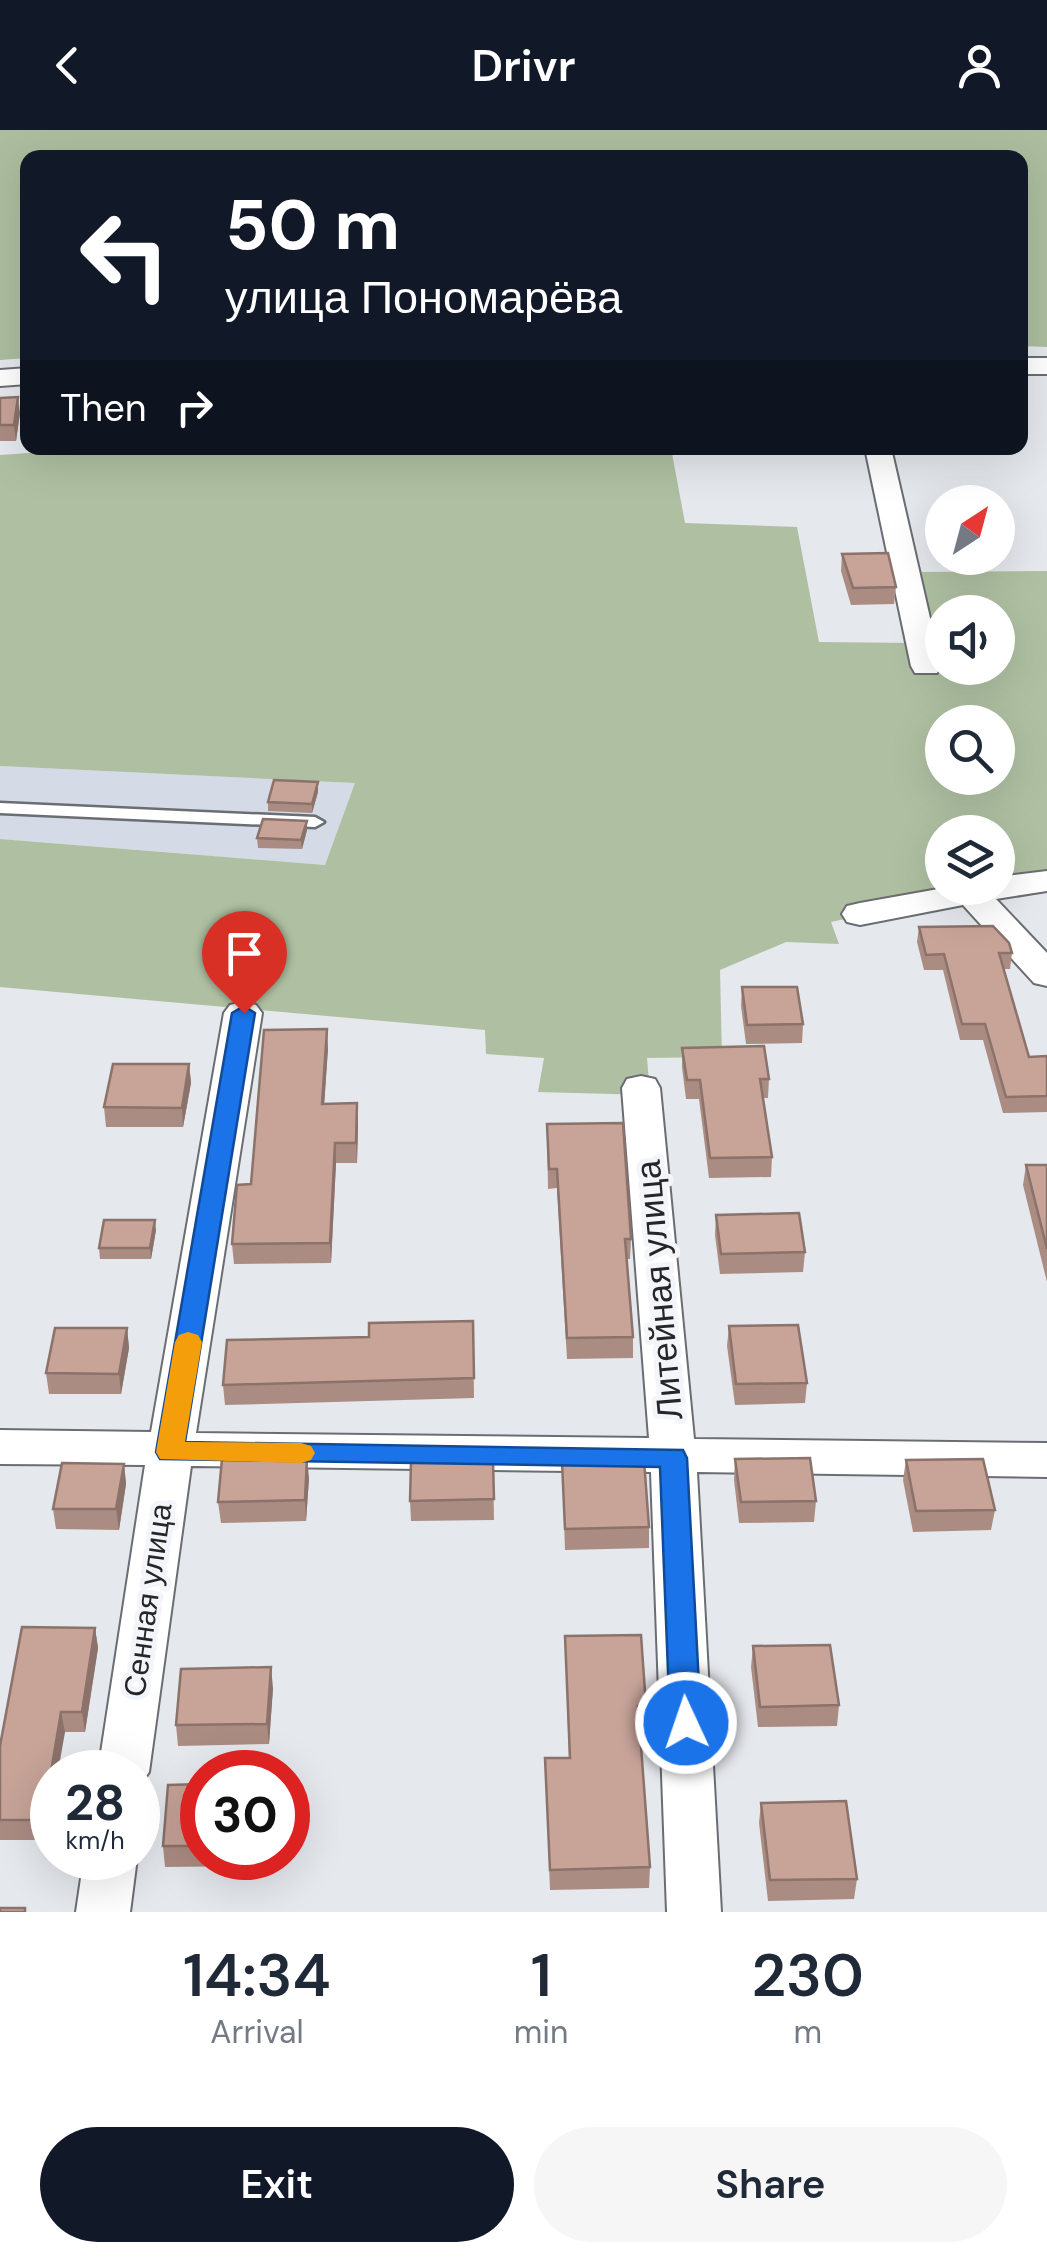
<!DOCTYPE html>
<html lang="en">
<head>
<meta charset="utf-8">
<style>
	body { margin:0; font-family:"DM Sans",sans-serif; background:#f6f6f7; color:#1f2937; height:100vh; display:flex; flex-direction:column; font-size:38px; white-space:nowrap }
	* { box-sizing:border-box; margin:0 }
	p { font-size:32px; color:#747a83 }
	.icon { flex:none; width:55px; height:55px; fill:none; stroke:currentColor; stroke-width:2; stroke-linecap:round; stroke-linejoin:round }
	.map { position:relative; height:1782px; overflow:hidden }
	.side { display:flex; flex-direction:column; background:#fff; flex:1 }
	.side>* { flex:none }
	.banner { position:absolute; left:20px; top:20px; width:1008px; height:305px; border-radius:20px; box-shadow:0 10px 40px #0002; background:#111827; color:#fff; overflow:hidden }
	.needle { width:65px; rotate:36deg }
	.tools { position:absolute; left:925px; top:355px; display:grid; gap:20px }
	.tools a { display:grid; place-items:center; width:90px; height:90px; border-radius:50%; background:#fff; box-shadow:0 10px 40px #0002; font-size:50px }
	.speed { position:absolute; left:30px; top:1620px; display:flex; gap:20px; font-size:50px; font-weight:700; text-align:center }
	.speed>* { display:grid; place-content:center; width:130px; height:130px; border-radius:50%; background:#fff; box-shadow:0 10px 40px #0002; line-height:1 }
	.speed small { font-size:25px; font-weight:400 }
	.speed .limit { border:15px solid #d22; background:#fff; color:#111 }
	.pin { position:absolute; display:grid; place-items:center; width:85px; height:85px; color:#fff; margin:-102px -42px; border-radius:50% 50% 50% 0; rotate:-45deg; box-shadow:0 0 10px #0007 }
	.pin .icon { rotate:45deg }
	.me { position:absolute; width:110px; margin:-55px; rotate:357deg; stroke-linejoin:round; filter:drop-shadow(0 0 8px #0008) }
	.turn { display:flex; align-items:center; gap:35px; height:210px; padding:0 40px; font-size:45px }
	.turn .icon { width:130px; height:130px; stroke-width:2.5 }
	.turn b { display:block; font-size:70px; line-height:85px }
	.then { display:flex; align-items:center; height:95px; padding:0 40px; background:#0003; gap:20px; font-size:38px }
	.eta { display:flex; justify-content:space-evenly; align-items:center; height:170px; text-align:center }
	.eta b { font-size:60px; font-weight:600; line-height:70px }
	.cta { display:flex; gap:20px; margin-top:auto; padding:20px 40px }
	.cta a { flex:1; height:115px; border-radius:60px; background:#111827; color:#fff; font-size:40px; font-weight:600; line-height:115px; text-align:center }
	.cta a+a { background:#f6f6f7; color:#1f2937 }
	header { display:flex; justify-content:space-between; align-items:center; height:130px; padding:0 40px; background:#111827; color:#fff; font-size:45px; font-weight:600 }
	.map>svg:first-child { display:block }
</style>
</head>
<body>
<header><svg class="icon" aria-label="back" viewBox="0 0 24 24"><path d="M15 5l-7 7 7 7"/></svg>Drivr<svg class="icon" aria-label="person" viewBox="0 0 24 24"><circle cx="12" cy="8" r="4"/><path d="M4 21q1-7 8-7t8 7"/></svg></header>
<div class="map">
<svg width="1047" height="1782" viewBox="0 0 1047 1782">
	<rect width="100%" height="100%" fill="#e5e8ed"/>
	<polygon fill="#d4dbe6" points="0,636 356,653 325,735 0,709"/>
	<path fill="#afc0a2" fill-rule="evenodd" d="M 58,318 L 671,318 L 685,393 L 797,397 L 819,512 L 917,513 L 915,442 L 1047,441 L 1047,747 L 998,754 L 998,702 L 942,702 L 942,758 L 971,758 L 851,780 L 854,787 L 831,792 L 839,814 L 786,812 L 720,840 L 722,927 L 647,928 L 650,965 L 538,962 L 544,928 L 486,924 L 485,900 L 0,857 L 0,709 L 325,735 L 355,653 L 0,636 L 0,325 L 57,321 ZM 942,482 L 998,482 L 998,538 L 942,538 ZM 942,592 L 998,592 L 998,648 L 942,648 Z"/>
	<polygon fill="#acbd9f" points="0,0 1047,0 1047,217 1020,216 1020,28 28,28 27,228 0,230"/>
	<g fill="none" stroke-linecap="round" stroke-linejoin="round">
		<defs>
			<polygon id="lane" points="0,673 315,687 324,692 315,697 0,683"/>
			<g id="street">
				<rect x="1020" y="228" width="27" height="16"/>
				<polygon points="28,238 28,254 0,256 0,240"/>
				<polygon points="865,318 891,318 941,536 937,543 915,543 911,536"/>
				<polygon points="1047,741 1047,761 996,769 1047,823 1047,856 1034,853 963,775 860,795 847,792 842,784 847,776 860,773 944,758 998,758 998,747"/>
				<polygon points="243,872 256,875 262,883 196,1303 649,1308 622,958 627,949 641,946 655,949 660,958 694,1309 1047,1313 1047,1347 697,1342 721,1782 667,1782 651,1342 191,1336 149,1642 138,1658 138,1642 98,1642 145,1335 0,1334 0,1300 151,1302 224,883 230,875"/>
				<polygon points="84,1728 137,1728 130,1782 76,1782"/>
			</g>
		</defs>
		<use href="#lane" stroke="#6a6d71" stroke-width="5"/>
		<use href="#street" stroke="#6a6d71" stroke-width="4"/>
		<use href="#lane" fill="#fff" fill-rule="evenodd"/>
		<use href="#street" fill="#fff" fill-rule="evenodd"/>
	</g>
	<g fill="#ab8c83">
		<polygon points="0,268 20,283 16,311 0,311"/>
		<polygon points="842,424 896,457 894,474 851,475 841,441"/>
		<polygon points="318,662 312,683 268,681 268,672"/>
		<polygon points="307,700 302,719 258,718 257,708"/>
		<polygon points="919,797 1012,823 1010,839 1004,839 1029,927 1047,926 1047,982 1003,983 983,910 960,910 943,840 924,840 917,812"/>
		<polygon points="742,857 803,894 802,913 746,914 741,876"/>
		<polygon points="328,918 324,974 357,973 358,993 357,1033 336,1033 331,1133 234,1134 232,1114 251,1054"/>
		<polygon points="682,918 769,949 768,968 763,968 772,1027 771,1047 709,1048 699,969 686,969 682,937"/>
		<polygon points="189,934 191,953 183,997 106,997 104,977"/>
		<polygon points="547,994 631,1109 630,1129 627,1129 633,1207 633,1228 567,1229 557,1058 548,1059"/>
		<polygon points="1026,1035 1047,1035 1047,1152 1023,1055"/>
		<polygon points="716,1085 805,1122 803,1142 720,1144 715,1105"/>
		<polygon points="156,1100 151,1129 100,1129 99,1118"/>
		<polygon points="473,1191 474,1268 225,1275 223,1255 369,1207"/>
		<polygon points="729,1196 807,1253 805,1273 735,1275 727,1216"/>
		<polygon points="127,1198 129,1218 121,1264 49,1264 46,1243"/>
		<polygon points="735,1329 816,1371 814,1392 739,1393 734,1350"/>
		<polygon points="493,1330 494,1390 411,1391 410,1371"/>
		<polygon points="906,1330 995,1380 991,1400 913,1402 903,1350"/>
		<polygon points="562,1332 649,1397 649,1418 565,1420"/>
		<polygon points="124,1334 126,1354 119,1400 56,1399 53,1379"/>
		<polygon points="309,1348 306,1391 221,1393 218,1372"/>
		<polygon points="95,1498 98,1518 85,1602 65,1602 52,1642 52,1675 47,1710 0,1710 0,1616"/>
		<polygon points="565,1506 646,1576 645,1596 640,1596 650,1737 649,1758 550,1760 545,1628 569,1628"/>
		<polygon points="753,1516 839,1575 837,1596 758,1597 751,1537"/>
		<polygon points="273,1558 269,1614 178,1616 176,1595"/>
		<polygon points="202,1654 202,1728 254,1728 253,1736 165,1737 163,1716"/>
		<polygon points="761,1673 857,1749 854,1769 768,1771 759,1693"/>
	</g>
	<g fill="#8b726a">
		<polygon points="18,267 20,283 16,311 14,295"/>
		<polygon points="318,652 318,662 312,683 312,674"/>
		<polygon points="307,691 307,700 302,719 301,710"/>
		<polygon points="327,899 328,918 323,993 322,974"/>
		<polygon points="189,934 191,953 183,997 182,978"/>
		<polygon points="357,973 358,993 357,1033 356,1013"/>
		<polygon points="335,1013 336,1033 331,1133 330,1113"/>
		<polygon points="155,1090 156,1100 151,1129 150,1118"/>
		<polygon points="127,1198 129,1218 121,1264 119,1244"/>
		<polygon points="307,1327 309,1348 306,1391 305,1370"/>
		<polygon points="124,1334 126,1354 119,1400 116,1379"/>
		<polygon points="95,1498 98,1518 85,1602 82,1582"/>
		<polygon points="271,1537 273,1558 269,1614 267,1594"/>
		<polygon points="61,1582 65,1602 58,1642 52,1642 52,1675 47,1710 43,1690"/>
	</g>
	<g fill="#c7a398" stroke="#8b726a" stroke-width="2.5">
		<polygon points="18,267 14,295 0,295 0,268"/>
		<polygon points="888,423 896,457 853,458 842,424"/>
		<polygon points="274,650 318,652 312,674 268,672"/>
		<polygon points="263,689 307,691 301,710 257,708"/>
		<polygon points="993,796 1009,813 1012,823 999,823 1029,927 1047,926 1047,966 1006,967 985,894 962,894 944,824 926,825 919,797"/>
		<polygon points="742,857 797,857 803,894 747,895"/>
		<polygon points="327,899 322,974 357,973 356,1013 335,1013 330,1113 232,1114 237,1055 251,1054 264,900"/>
		<polygon points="764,916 769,949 760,949 772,1027 710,1028 700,950 687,950 682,918"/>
		<polygon points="113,934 189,934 182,978 104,977"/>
		<polygon points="623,993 631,1109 625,1109 633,1207 567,1208 557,1039 549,1039 547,994"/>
		<polygon points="1026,1035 1047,1035 1047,1119"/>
		<polygon points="799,1083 805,1122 721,1124 716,1085"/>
		<polygon points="104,1090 155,1090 150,1118 99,1118"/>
		<polygon points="473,1191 474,1248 223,1255 227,1210 369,1207 369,1193"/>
		<polygon points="798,1195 807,1253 736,1254 729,1196"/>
		<polygon points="55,1198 127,1198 119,1244 46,1243"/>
		<polygon points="307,1327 305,1370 218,1372 222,1329"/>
		<polygon points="810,1328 816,1371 741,1372 735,1329"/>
		<polygon points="983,1329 995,1380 916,1381 906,1330"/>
		<polygon points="493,1330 494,1369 410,1371 411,1332"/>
		<polygon points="644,1330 649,1397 565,1399 562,1332"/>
		<polygon points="62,1333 124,1334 116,1379 53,1379"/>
		<polygon points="22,1497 95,1498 82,1582 61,1582 43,1690 0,1690 0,1616"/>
		<polygon points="641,1505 646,1576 638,1576 650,1737 550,1740 545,1628 570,1628 565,1506"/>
		<polygon points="830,1515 839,1575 760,1577 753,1516"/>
		<polygon points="271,1537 267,1594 176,1595 181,1539"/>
		<polygon points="202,1654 202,1716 163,1716 168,1655"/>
		<polygon points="846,1671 857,1749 770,1750 761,1673"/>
		<rect x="0" y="1778" width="25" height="4"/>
	</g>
	<polygon fill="#1a73e8" stroke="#114b97" stroke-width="2.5" points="244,876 255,883 185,1312 683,1320 687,1328 701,1593 696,1602 686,1605 675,1602 670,1593 660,1337 160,1329 156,1322 232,883"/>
	<polygon fill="#f59e0b" points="188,1202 198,1205 202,1212 185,1312 301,1313 311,1316 315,1323 311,1330 301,1333 160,1329 156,1322 175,1212 179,1205"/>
	<g text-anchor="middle" stroke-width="10" stroke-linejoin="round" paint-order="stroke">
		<g font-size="30" fill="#252628" stroke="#f3f5fa">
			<text transform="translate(148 1470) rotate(-82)" y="10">Сенная улица</text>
		</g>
		<g font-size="35" fill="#252628" stroke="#f3f5fa">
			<text transform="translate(659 1160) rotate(-95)" y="12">Литейная улица</text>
		</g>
	</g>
</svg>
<div class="tools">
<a><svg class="needle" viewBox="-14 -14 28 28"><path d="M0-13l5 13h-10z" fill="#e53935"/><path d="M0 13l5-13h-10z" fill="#747a83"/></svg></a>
<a><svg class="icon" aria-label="sound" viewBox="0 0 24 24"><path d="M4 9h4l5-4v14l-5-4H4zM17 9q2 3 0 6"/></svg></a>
<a><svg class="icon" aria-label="search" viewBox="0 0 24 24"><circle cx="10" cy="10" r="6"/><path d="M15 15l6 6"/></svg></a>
<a><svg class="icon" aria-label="layers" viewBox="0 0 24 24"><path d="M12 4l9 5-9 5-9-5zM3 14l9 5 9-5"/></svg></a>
</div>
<div class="speed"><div>28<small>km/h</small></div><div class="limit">30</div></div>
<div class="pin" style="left:244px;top:883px;background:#d93025"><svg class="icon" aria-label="arrive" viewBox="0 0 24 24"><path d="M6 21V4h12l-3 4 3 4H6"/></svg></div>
<svg class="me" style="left:686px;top:1593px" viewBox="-20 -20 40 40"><circle r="17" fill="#1a73e8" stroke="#fff" stroke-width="3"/><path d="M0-11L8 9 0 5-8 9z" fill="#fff"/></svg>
<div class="banner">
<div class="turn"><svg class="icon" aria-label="left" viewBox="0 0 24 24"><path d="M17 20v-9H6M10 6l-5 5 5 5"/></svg><div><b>50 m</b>улица Пономарёва</div></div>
<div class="then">Then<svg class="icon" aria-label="right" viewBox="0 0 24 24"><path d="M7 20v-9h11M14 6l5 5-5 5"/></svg></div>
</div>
</div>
<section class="side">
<div class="eta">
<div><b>14:34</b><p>Arrival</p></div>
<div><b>1</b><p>min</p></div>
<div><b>230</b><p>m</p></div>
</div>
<div class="cta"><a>Exit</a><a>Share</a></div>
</section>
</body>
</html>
